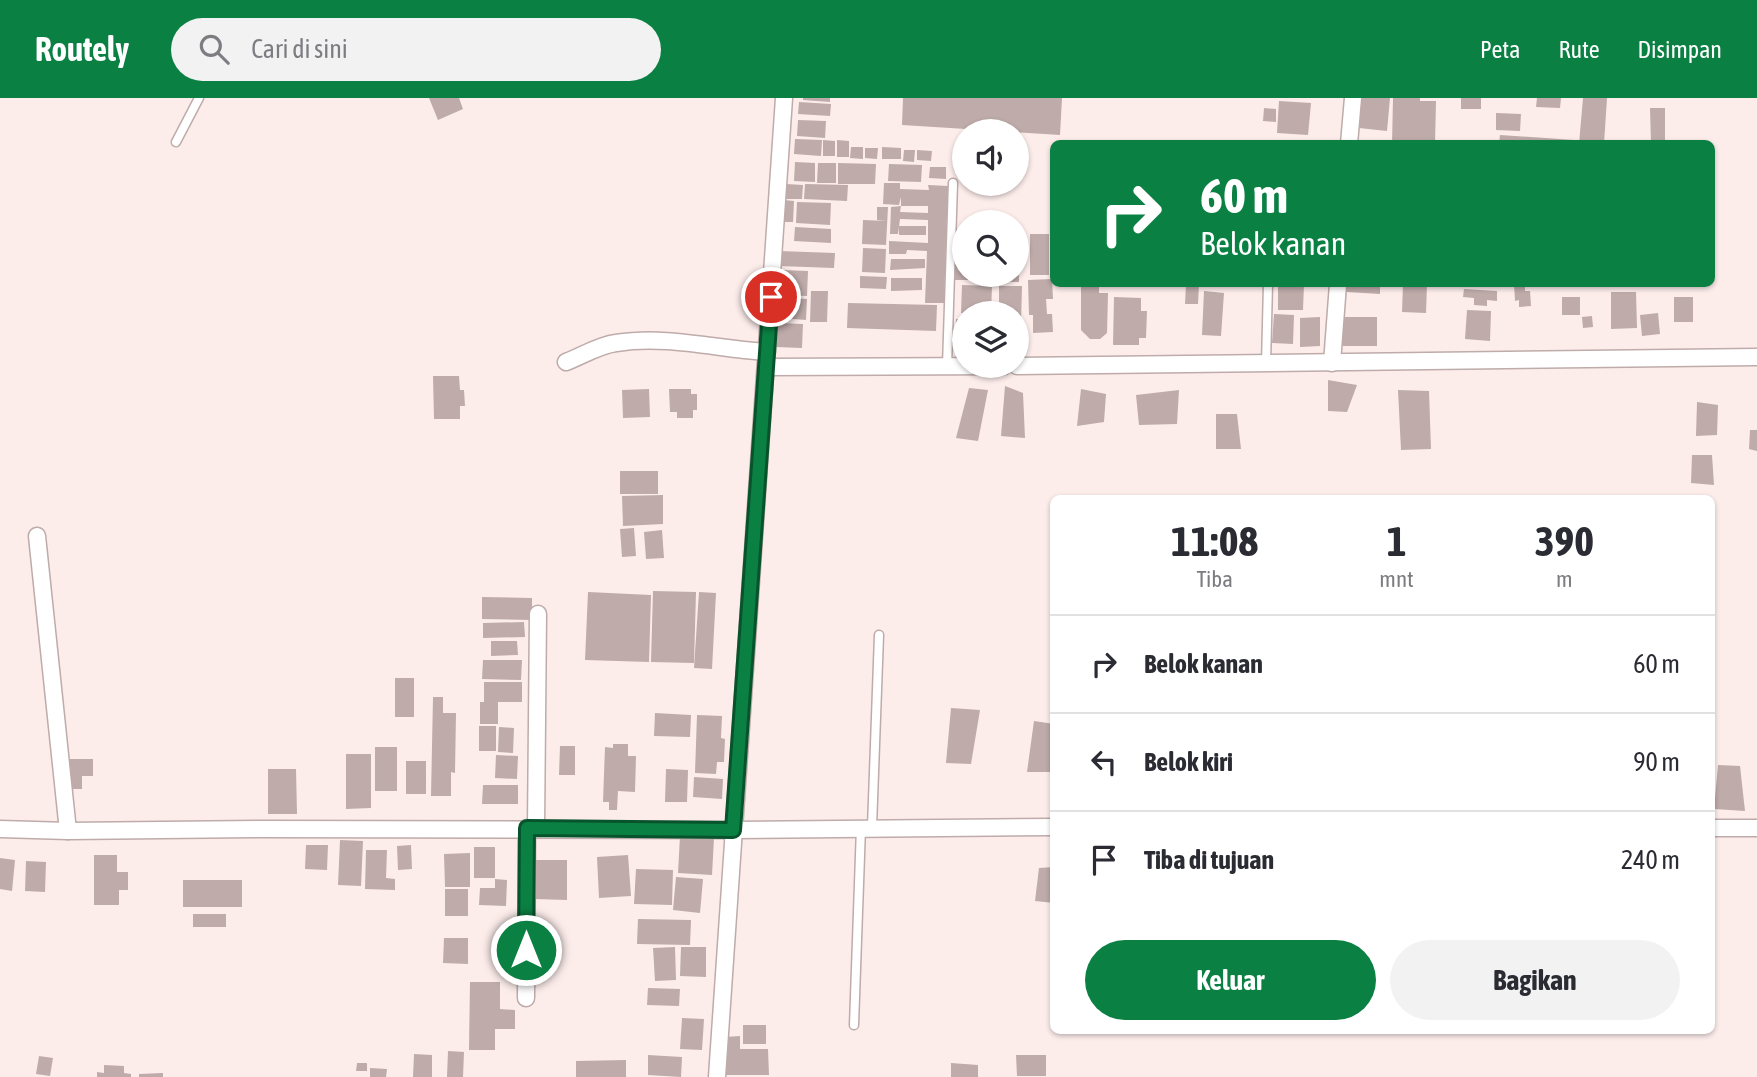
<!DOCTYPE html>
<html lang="id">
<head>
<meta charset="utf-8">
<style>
	body { margin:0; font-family:"Asap Condensed",sans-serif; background:#f2f2f3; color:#2b2b33; height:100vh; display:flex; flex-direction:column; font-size:26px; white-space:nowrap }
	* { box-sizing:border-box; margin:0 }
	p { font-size:23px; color:#7c7c81 }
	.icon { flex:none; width:38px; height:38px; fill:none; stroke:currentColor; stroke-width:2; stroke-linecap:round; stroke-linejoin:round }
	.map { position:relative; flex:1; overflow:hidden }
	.drawer { position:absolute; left:1050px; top:397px; width:665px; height:539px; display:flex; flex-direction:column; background:#fff; border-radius:10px; box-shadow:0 2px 5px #0004 }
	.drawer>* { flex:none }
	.banner { position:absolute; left:1050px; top:42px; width:665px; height:147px; border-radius:10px; box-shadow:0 2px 5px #0004; background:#0b8043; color:#fff; overflow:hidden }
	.fabs { position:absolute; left:952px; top:21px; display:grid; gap:14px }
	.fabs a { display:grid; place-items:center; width:77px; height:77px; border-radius:50%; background:#fff; box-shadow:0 2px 5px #0004; font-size:35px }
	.pin { position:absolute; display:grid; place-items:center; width:60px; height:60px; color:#fff; margin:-30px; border:4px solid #fff; border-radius:50%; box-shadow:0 2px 7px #0007 }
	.me { position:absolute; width:77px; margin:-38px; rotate:0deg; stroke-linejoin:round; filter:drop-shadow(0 0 5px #0008) }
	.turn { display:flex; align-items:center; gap:24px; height:147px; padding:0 35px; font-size:32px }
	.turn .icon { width:91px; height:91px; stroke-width:2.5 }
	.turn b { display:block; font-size:49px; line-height:60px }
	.eta { display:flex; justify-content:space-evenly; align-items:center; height:119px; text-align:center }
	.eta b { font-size:42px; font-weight:700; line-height:49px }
	.action { display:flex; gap:14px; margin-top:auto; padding:14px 35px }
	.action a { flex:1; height:80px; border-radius:42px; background:#0b8043; color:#fff; font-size:28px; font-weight:700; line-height:80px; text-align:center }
	.action a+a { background:#f2f2f3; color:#2b2b33 }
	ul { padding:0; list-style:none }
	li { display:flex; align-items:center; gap:21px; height:98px; padding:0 35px; border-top:2px solid #e1e1e2 }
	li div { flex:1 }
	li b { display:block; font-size:26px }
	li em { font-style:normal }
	header { display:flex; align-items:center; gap:42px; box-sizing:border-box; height:98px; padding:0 35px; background:#0b8043; color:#fff }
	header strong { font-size:33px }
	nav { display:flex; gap:38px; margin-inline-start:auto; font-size:24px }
	.search { width:490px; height:63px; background:#f2f2f3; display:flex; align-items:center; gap:18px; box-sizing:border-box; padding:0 24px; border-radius:38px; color:#7c7c81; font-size:26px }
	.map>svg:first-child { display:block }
</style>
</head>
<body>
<header>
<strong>Routely</strong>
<div class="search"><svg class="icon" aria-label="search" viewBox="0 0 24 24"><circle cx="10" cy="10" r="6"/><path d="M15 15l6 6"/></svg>Cari di sini</div>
<nav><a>Peta</a><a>Rute</a><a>Disimpan</a></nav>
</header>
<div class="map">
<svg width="1757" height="979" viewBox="0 0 1757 979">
	<rect width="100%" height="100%" fill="#fcedeb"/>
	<g fill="#beabaa">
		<polygon points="429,0 459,0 463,11 438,22"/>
		<polygon points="803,0 830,0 830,4 803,2"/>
		<polygon points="903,0 1062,0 1060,37 902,27"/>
		<polygon points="1362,0 1390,0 1387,33 1359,30"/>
		<polygon points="1393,0 1420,0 1420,3 1436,3 1435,46 1392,46"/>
		<rect x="1461" y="0" width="20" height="11"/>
		<polygon points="1537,0 1561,0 1560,10 1536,9"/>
		<polygon points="1583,0 1607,0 1604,46 1579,46"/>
		<polygon points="1279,3 1311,5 1308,37 1277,35"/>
		<polygon points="799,4 831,6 830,18 798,16"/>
		<polygon points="1264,10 1276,11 1276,24 1263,23"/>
		<polygon points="1650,10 1665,10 1665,46 1651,46"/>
		<polygon points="1496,15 1521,16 1520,33 1496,32"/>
		<polygon points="798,22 826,23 825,40 797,38"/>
		<polygon points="1500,37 1574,42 1574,46 1499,46"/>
		<polygon points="795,41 822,42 821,58 794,56"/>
		<polygon points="823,42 835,43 835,58 823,58"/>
		<polygon points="837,42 849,43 849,59 837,59"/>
		<polygon points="851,49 863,49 863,61 850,60"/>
		<polygon points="882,49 901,50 901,61 882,61"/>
		<polygon points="865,50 878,50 877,61 865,60"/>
		<polygon points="904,52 915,52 914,64 903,63"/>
		<polygon points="917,52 932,53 931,63 917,62"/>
		<polygon points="795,64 815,65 815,84 794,83"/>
		<polygon points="818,65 836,65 836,85 817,85"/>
		<polygon points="838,65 876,66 875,86 838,86"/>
		<polygon points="889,66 922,67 921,84 888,83"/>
		<polygon points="930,69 946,69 946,81 929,80"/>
		<polygon points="884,85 900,85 900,91 929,92 928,87 948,88 944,205 925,205 927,153 907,152 906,156 889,156 889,143 928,145 928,122 900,121 898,136 890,136 891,109 901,108 900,114 928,115 928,108 901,108 901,99 899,107 883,106"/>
		<polygon points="786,86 803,87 802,101 785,101"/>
		<polygon points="805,86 848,87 847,103 804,101"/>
		<polygon points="784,102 794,103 793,124 783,124"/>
		<polygon points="797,104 831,105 830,127 796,125"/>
		<polygon points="877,109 888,109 886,147 862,146 863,122 887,123 877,122"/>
		<rect x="899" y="128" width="27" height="9"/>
		<polygon points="795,129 831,131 831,145 794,143"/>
		<rect x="1030" y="136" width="19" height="41"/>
		<polygon points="863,150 886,151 885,175 862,174"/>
		<polygon points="779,153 835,155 834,170 778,168"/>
		<polygon points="955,159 964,159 964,177 984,177 984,182 955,182"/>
		<polygon points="891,161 925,161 925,170 890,172"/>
		<polygon points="782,172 808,173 807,198 781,197"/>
		<rect x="1000" y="177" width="19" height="7"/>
		<polygon points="860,178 887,179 886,191 860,190"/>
		<polygon points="891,180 922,180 922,192 891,193"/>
		<polygon points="1052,181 1053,201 1046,201 1047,216 1052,216 1053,234 1033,235 1033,217 1029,217 1028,182"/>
		<polygon points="1186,186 1199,186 1198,206 1185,206"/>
		<polygon points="1278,186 1304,186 1303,212 1278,212"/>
		<polygon points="1347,186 1380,186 1380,196 1347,194"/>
		<polygon points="1403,186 1427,186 1426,215 1402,214"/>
		<polygon points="1514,186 1525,186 1525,193 1530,193 1531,208 1519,209 1519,202 1515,203"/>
		<polygon points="962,187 992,188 991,215 961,215"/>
		<polygon points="1081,187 1099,187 1099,195 1108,195 1107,235 1100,241 1090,241 1081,232"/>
		<polygon points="999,188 1022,188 1021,227 1017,227 1017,215 999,215"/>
		<polygon points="1464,191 1497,193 1497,203 1487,202 1487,208 1474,207 1474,200 1463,199"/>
		<polygon points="811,193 828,193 827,224 810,224"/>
		<polygon points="1204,193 1224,195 1221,238 1202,237"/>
		<polygon points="1611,194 1636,194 1637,230 1611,231"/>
		<polygon points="780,199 807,201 806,222 779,220"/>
		<polygon points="1114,199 1141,200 1141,213 1147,213 1146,240 1139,240 1139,247 1113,247"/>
		<rect x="1562" y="199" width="18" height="18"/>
		<rect x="1674" y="199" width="19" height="25"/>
		<polygon points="848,205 937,207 936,233 847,230"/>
		<polygon points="1467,212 1491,213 1490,243 1465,241"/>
		<polygon points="1658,215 1660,236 1642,238 1640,217"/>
		<polygon points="1274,216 1294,217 1293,246 1272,245"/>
		<polygon points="1592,218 1593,229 1583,230 1582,219"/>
		<polygon points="1320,219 1320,248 1300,249 1300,220"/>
		<rect x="1343" y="219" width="34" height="29"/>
		<polygon points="956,221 964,221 964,255 955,255"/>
		<polygon points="778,225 803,226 802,250 776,249"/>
		<polygon points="433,278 459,278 460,292 464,292 465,308 460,308 460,321 434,321"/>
		<polygon points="1328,282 1357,287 1347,314 1328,313"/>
		<polygon points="1005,288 1023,295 1025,340 1001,338"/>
		<polygon points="969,290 988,292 978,343 956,340"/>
		<polygon points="649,291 650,319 623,320 622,292"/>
		<polygon points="669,291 691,291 691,296 697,296 697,312 693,312 693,320 677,320 677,314 670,314"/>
		<polygon points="1081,291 1106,296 1104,324 1077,328"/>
		<polygon points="1179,292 1177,326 1139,327 1136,297"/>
		<polygon points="1398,292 1429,293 1431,351 1401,352"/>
		<polygon points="1697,304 1718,307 1717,337 1696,338"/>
		<polygon points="1216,316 1237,316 1241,351 1216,351"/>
		<polygon points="1750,332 1757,332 1757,353 1749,351"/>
		<polygon points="1692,357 1712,357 1714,387 1691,385"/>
		<rect x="620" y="373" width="38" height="23"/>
		<polygon points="663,397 663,426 623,428 622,398"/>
		<polygon points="634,430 636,458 622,459 620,431"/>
		<polygon points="662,432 664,460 646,461 644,434"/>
		<polygon points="653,493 696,494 694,565 651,564"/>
		<polygon points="588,494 651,497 649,564 585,562"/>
		<polygon points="699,494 716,495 712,571 694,570"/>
		<polygon points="482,499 532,500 532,522 482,521"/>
		<polygon points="524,524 525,539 483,540 483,525"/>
		<polygon points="491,543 517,543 518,557 491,558"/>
		<polygon points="483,562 522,562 521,582 482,581"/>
		<rect x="395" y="580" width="19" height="39"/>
		<polygon points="484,584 522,584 522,604 498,604 498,626 480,626 480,604 484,604"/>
		<polygon points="433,599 443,599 443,615 456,615 455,675 451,674 451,698 431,698"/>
		<polygon points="951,610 980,612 971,666 946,665"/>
		<polygon points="655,615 691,617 690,639 654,638"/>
		<polygon points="697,617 722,618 721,640 725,641 724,664 717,664 716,676 695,675"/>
		<polygon points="1034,623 1054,626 1053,674 1027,674"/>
		<rect x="479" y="628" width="17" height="25"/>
		<polygon points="499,629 514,630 513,655 498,654"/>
		<polygon points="613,646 628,646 628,658 636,658 635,694 618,693 617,712 609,712 609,704 603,704 605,649 613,650"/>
		<polygon points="560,648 575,648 575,677 559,677"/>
		<rect x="375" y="649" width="22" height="44"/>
		<polygon points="346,656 371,656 371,710 346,711"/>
		<polygon points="496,657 518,658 517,681 495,680"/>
		<polygon points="67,661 93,661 93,678 82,678 82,691 67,691"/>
		<rect x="406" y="663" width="20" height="33"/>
		<polygon points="1718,667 1740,668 1745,713 1714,711"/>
		<polygon points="268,671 296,671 297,716 268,716"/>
		<polygon points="666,671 688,672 687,704 665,704"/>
		<polygon points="694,679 723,681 722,701 693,699"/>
		<polygon points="483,687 518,687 518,706 482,706"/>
		<polygon points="680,738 714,740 712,777 678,775"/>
		<polygon points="340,742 363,743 361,788 338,787"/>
		<polygon points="306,747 328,747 327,772 305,771"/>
		<polygon points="411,747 412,771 398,772 397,748"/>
		<rect x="474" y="749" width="21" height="31"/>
		<polygon points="366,752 387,752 386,780 395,781 395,792 365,791"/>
		<polygon points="470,755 470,789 445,789 444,756"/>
		<polygon points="94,757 117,757 117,774 128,774 128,792 119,792 119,807 94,807"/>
		<polygon points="628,757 631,798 599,800 597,759"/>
		<polygon points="0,760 15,762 12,793 0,791"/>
		<polygon points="535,762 567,762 567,802 534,801"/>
		<polygon points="26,763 46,764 45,794 25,793"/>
		<polygon points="1054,769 1054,805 1035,803 1039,770"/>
		<polygon points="636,771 673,772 672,807 634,806"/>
		<polygon points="676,779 703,781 700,815 673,812"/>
		<polygon points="495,781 507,782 506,808 479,807 480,790 495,790"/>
		<rect x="183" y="782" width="59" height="27"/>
		<rect x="445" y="791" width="23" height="27"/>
		<rect x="193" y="816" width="33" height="13"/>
		<polygon points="638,821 691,822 690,847 637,846"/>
		<polygon points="444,840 468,840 468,866 443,865"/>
		<polygon points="675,849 676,882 655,883 653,850"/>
		<polygon points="681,849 706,849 706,879 680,878"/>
		<polygon points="470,884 500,884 500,911 515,912 515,931 495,931 495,952 469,952"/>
		<polygon points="648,890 680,891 679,908 647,907"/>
		<polygon points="682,920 704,921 702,952 680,951"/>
		<rect x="743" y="927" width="23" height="19"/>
		<polygon points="740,938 740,951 768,951 769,977 726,977 725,939"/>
		<polygon points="448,953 464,954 463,979 447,979"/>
		<polygon points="414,956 432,957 432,979 413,979"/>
		<polygon points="648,957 682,959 681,979 648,977"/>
		<polygon points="1016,957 1046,957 1046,978 1017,978"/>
		<polygon points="39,958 53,960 50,978 36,976"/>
		<polygon points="626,962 626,979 576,979 576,963"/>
		<polygon points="357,965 367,965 367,973 356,973"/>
		<polygon points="951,965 978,967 978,979 951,979"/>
		<polygon points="104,967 124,968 124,975 131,976 131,979 97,979 97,974 104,975"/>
		<polygon points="370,970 387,971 386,979 370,979"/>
		<polygon points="163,975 163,979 139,979 139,976"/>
	</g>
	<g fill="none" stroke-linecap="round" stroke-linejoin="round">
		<defs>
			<g id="service">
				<polyline points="176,44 199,0"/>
				<polyline points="1266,266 1268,186"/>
				<polyline points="947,268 953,85"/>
				<polyline points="872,729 879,537"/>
				<polyline points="854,927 861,729"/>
			</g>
			<g id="minor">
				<polyline points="1349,46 1353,0"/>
				<path d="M 566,264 C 582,258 599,247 616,245 C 667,237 717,251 767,254"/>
				<polyline points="1332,265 1338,186"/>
				<polyline points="1017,268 1757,259"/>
				<polyline points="766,269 1004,268"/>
				<polyline points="37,438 68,733"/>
				<polyline points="536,730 538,516"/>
				<polyline points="1712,730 1757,730"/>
				<polyline points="0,731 68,733 264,731 733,732 1054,729"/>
				<polyline points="526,900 527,730"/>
				<polyline points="717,979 784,0"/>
			</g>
		</defs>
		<use href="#service" stroke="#beabaa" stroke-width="11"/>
		<use href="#minor" stroke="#beabaa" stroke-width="19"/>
		<use href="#service" stroke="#fff" stroke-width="8"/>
		<use href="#minor" stroke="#fff" stroke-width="16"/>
	</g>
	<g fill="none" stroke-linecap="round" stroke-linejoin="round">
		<defs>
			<polyline id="route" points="526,852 527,730 733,732 771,199"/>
		</defs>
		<use href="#route" stroke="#07532c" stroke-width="18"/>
		<use href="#route" stroke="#0b8043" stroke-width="12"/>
	</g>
</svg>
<div class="fabs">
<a><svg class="icon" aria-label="sound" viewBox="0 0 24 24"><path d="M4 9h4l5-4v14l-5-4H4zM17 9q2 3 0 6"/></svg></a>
<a><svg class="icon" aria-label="search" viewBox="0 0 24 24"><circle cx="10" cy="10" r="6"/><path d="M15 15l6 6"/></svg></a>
<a><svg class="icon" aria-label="layers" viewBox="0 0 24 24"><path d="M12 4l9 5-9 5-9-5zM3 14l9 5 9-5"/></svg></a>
</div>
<div class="pin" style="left:771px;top:199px;background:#d93025"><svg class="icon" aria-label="arrive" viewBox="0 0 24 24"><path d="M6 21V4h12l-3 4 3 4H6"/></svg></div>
<svg class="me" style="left:526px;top:852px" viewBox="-20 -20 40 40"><circle r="17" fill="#0b8043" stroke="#fff" stroke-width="3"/><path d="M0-11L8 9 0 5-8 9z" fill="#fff"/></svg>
<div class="banner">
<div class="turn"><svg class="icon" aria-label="right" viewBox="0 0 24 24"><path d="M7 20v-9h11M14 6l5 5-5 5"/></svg><div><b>60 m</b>Belok kanan</div></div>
</div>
<section class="drawer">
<div class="eta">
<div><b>11:08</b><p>Tiba</p></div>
<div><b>1</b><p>mnt</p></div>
<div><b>390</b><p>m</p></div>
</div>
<ul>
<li><svg class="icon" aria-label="right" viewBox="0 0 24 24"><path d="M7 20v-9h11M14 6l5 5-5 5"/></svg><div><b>Belok kanan</b></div><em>60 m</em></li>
<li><svg class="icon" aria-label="left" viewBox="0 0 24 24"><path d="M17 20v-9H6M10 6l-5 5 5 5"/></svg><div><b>Belok kiri</b></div><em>90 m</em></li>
<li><svg class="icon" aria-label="arrive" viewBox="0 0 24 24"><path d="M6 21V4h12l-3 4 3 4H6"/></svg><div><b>Tiba di tujuan</b></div><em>240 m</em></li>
</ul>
<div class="action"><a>Keluar</a><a>Bagikan</a></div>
</section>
</div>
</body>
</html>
